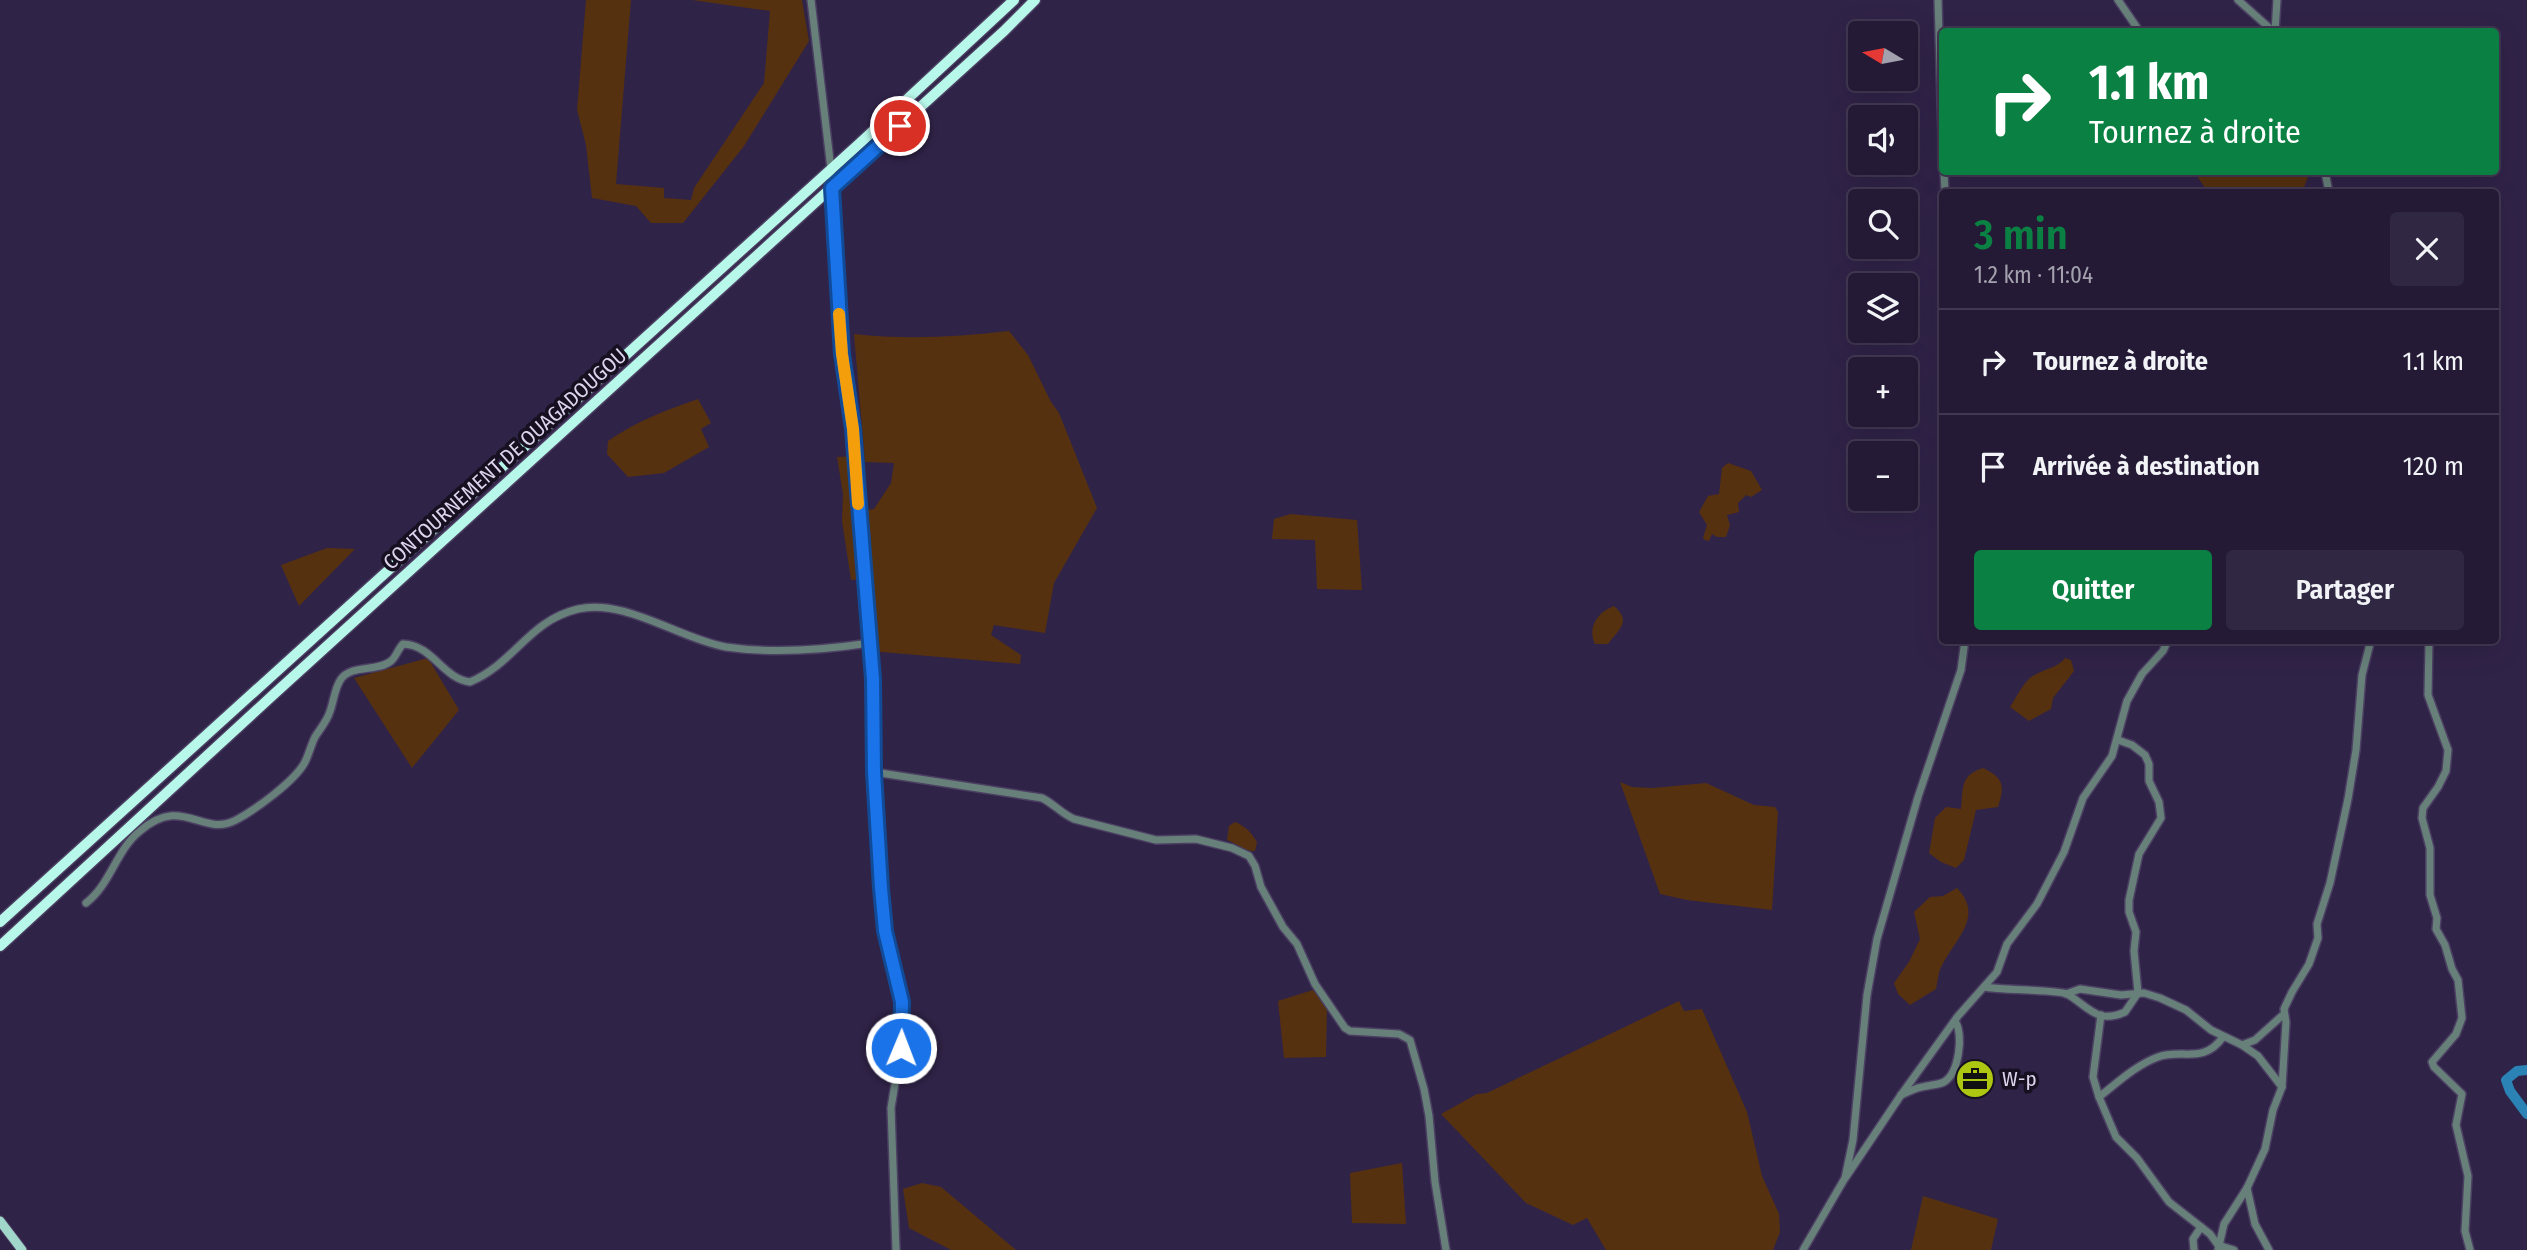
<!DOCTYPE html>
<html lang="fr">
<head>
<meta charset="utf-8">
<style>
	body { margin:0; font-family:"Fira Sans Condensed",sans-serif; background:#302742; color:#f1f3f6; height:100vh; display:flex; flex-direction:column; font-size:26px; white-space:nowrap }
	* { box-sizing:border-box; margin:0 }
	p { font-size:23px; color:#a3a1ad }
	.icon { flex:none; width:38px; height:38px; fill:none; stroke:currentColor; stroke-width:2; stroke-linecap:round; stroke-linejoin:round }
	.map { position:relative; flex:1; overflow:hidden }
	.panel { position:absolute; left:1939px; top:189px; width:560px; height:455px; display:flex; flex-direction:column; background:#241a36; border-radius:7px; box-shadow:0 7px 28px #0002,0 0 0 2px #413851 }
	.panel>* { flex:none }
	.hud { position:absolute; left:1939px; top:28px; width:560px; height:147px; border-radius:7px; box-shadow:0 7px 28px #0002,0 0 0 2px #413851; background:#0b8043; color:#fff; overflow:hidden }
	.needle { width:46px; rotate:280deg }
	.buttons { position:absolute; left:1848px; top:21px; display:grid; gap:14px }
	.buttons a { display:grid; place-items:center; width:70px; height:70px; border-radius:7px; background:#241a36; box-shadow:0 7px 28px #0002,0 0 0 2px #413851; font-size:35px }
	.pin { position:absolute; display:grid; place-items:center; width:60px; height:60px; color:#fff; margin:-30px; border:4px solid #fff; border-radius:50%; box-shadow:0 2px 7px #0007 }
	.me { position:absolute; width:77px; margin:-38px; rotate:1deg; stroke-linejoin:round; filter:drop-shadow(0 0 5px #0008) }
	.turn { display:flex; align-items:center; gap:24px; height:147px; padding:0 35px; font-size:32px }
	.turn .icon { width:91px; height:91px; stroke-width:2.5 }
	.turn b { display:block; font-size:49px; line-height:60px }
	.round { display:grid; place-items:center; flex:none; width:74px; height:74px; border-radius:7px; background:#302742 }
	.headline { display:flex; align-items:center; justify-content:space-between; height:119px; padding:0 35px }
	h1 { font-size:42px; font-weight:600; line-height:52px; color:#0b8043 }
	.button { display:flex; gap:14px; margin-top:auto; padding:14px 35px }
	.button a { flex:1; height:80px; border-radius:7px; background:#0b8043; color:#fff; font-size:28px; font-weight:600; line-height:80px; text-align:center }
	.button a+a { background:#302742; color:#f1f3f6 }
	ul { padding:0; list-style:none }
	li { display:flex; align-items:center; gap:21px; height:105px; padding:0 35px; border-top:2px solid #413851 }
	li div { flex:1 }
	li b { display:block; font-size:26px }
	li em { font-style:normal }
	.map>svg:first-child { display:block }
</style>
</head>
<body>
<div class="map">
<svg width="2527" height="1250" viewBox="0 0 2527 1250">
	<rect width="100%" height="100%" fill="#302348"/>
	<g fill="#563110">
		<polygon points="586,0 631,0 616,184 664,188 664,198 691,200 694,188 764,83 770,11 692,0 802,0 809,41 744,146 683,223 651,223 636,206 592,198 586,145 577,110"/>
		<polygon points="2194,172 2310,172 2302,192 2208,192"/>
		<path d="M 1009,331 L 1028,355 L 1051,402 L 1059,413 L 1097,508 L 1054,583 L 1045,633 L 994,625 L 991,635 L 1021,655 L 1020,664 L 870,651 L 864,579 L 851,580 L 842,521 L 843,494 L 837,457 L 855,456 L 860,511 L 874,509 L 891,483 L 894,463 L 865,462 L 854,334 C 905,340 958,337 1009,331 Z"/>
		<path d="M 698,399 L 711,423 L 701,429 L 709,447 L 664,473 L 628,477 L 607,454 L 608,441 C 637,421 666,410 698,399 Z"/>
		<polygon points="1728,463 1751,471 1762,490 1751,497 1746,495 1738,503 1739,512 1727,515 1730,525 1726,537 1717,537 1712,534 1709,541 1705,540 1703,538 1707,525 1699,512 1708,496 1719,494 1722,468"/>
		<polygon points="1291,514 1357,520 1362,590 1317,589 1315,540 1272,539 1274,519"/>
		<polygon points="327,548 355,549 299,606 281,565"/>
		<path d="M 1614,606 C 1632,622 1619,629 1608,644 L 1595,644 C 1587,627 1598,612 1614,606 Z"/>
		<polygon points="428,658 459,710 412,768 354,678"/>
		<path d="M 2065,658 L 2071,660 L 2074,671 L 2053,698 L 2051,709 L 2029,721 L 2010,707 C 2016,698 2022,685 2030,678 C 2041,669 2057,669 2065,658 Z"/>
		<path d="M 1983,768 C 2004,778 2005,786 1998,807 L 1976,810 L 1964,860 L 1956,868 L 1941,862 L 1929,853 L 1935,818 L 1946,807 L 1961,809 C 1963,789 1960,775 1983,768 Z"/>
		<polygon points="1620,782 1632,787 1653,788 1706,783 1754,805 1775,807 1778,812 1772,910 1687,900 1660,894"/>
		<path d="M 1235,822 C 1245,826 1251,832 1257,842 L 1255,851 C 1245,852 1236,843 1227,840 L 1229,826 Z"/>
		<path d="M 1957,888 C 1987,919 1950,942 1939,973 C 1938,978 1937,984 1936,989 L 1910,1005 L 1898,994 L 1894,983 L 1909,962 L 1920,939 L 1914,912 L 1930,897 L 1943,896 Z"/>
		<polygon points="1313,990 1327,1007 1326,1057 1284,1058 1278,1001"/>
		<polygon points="1679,1001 1684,1011 1702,1009 1747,1112 1762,1176 1779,1214 1780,1232 1773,1250 1606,1250 1587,1218 1573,1225 1526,1203 1441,1114 1477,1094 1487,1093"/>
		<polygon points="1402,1163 1406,1224 1352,1223 1350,1173"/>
		<polygon points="922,1183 941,1187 1016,1250 951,1250 909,1228 903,1189"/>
		<polygon points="1923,1196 1998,1219 1991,1250 1911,1250"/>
	</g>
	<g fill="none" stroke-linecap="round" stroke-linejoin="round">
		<polyline stroke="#2b82b4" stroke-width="10" points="2527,1070 2517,1071 2506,1080 2510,1091 2527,1114"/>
		<defs>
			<g id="minor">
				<polyline points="811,0 831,169 842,354 853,429 873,684 874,772 881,888 885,931 902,1002 902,1041 891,1108 896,1250"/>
				<polyline points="1938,0 1942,136"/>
				<polyline points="2118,0 2140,32"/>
				<polyline points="2238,0 2274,32"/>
				<polyline points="2275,32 2277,0"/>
				<polyline points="1944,172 1945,192"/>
				<polyline points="2325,172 2329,192"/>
				<polyline points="2429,640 2428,695 2448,750 2446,771 2438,787 2423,808 2422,818 2430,848 2430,895 2437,918 2436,929 2445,945 2452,969 2458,980 2462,1018 2456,1034 2432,1062 2434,1067 2462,1094 2456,1125 2468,1176 2465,1231 2470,1250"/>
				<path d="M 874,772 L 1042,798 C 1054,804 1062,814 1074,819 L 1156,840 L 1196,839 L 1232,848 L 1249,856 L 1255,866 L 1261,887 L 1283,927 L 1297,944 L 1315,984 L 1345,1028 L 1350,1031 L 1399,1034 L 1410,1040 L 1424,1089 L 1429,1116 L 1435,1182 L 1446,1250"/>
				<path d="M 86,903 C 111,884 116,850 140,831 C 183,794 202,838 236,820 C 255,810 295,781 305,762 C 309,754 311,745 315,737 C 320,729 326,722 329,714 C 334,702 334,689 341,679 C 352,664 378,672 391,661 C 396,657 398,649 403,644 C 433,645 442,678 470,682 C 515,663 528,621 578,609 C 625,598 680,639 726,647 C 773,654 823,650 870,643"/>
				<path d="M 1984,987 C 2000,990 2059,990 2067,994 C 2088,1006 2097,1025 2125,1012 L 2138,993 L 2134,951 L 2136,932 L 2129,912 L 2129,900 L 2139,854 L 2161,818 L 2159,802 L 2149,781 L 2149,764 L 2145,755 L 2132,745 L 2118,740"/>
				<polyline points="2066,994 2080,989 2121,995 2144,993 2160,998 2186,1010 2211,1030 2242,1045 2258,1056 2282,1087"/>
				<polyline points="2101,1015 2093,1077 2099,1097 2116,1137 2137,1158 2169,1202 2210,1234 2218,1245 2234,1250"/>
				<polyline points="2242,1045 2255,1040 2284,1014"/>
				<path d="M 1901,1095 C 1908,1092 1915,1088 1922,1087 C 1929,1085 1938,1085 1944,1082 C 1959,1073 1964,1034 1955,1021"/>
				<path d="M 2099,1097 C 2117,1083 2136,1065 2158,1057 C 2182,1048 2203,1065 2223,1037"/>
				<polyline points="1846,1177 1901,1095 1958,1016 1997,972 2007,944 2037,904 2064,852 2083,798 2112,756 2127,701 2142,674 2163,651 2168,640"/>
				<polyline points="2247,1188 2255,1224 2269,1250"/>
				<polyline points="1803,1250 1845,1178 1853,1140 1867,995 1877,939 1918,797 1961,670 1965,640"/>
				<polyline points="2194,1250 2193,1239 2201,1227"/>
				<polyline points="2218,1250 2224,1224 2247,1188 2265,1149 2273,1110 2282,1087 2286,1022 2284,1009 2292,992 2309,964 2318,938 2317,924 2330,883 2348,799 2356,750 2362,675 2371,640"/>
			</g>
			<polyline id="major" points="0,1221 22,1250"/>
			<g id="highway">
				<polyline points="0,922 860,143 1014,0"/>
				<polyline points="0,946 273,695 1004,31 1035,0"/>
			</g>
		</defs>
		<use href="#minor" stroke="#4b3f62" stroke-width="10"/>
		<use href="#major" stroke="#4b3f62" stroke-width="11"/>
		<use href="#highway" stroke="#4b3f62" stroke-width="13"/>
		<use href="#minor" stroke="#67807a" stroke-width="7"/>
		<use href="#major" stroke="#a1d6ca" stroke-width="9"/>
		<use href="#highway" stroke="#b8f8ea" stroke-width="10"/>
	</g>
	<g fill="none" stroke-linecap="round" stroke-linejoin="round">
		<defs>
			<polyline id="route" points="900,126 832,188 842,354 853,429 873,679 874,772 881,888 885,931 902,1002 901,1048"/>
		</defs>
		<use href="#route" stroke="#114b97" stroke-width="18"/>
		<use href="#route" stroke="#1a73e8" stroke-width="12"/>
		<polyline stroke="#f59e0b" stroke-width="12" points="839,314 842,354 853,429 858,504"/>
	</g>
	<defs>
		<symbol id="office-disc" viewBox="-11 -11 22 22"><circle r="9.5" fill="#acc612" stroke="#161021"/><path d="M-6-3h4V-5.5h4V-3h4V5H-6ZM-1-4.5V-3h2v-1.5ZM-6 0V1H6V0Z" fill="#111"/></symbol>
	</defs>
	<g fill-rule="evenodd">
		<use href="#office-disc" x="1953" y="1057" width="44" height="44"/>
	</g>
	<g text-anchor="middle" stroke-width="7" stroke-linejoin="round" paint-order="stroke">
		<g font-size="21" fill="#dbd4ec" stroke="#161021">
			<text transform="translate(505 459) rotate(-42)" y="7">CONTOURNEMENT DE OUAGADOUGOU</text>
		</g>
		<g font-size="21" fill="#dbd4ec" stroke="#161021" text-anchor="start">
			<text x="2002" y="1086">W-p</text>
		</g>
	</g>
</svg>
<div class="buttons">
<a><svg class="needle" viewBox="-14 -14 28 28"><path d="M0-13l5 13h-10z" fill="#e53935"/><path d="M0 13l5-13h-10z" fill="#a3a1ad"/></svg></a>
<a><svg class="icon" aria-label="sound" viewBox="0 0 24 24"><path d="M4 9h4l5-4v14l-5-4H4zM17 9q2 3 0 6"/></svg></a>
<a><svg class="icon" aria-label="search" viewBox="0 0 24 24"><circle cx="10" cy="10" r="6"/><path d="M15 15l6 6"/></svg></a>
<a><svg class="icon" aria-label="layers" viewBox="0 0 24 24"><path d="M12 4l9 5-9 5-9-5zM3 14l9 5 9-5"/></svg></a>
<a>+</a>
<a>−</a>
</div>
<div class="pin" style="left:900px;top:126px;background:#d93025"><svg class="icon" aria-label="arrive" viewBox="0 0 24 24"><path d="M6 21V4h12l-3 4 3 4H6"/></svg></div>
<svg class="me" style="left:901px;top:1048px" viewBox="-20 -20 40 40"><circle r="17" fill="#1a73e8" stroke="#fff" stroke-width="3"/><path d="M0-11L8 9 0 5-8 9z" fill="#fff"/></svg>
<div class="hud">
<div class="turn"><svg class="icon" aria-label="right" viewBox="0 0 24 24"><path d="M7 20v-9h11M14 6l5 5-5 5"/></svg><div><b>1.1 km</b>Tournez à droite</div></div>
</div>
<section class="panel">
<div class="headline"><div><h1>3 min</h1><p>1.2 km · 11:04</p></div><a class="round"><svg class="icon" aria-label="close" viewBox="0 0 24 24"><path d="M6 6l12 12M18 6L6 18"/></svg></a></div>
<ul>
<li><svg class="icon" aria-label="right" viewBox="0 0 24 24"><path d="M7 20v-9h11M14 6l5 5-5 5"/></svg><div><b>Tournez à droite</b></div><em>1.1 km</em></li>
<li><svg class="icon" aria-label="arrive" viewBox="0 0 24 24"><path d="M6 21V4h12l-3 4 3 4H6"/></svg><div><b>Arrivée à destination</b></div><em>120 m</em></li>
</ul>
<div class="button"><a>Quitter</a><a>Partager</a></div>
</section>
</div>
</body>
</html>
